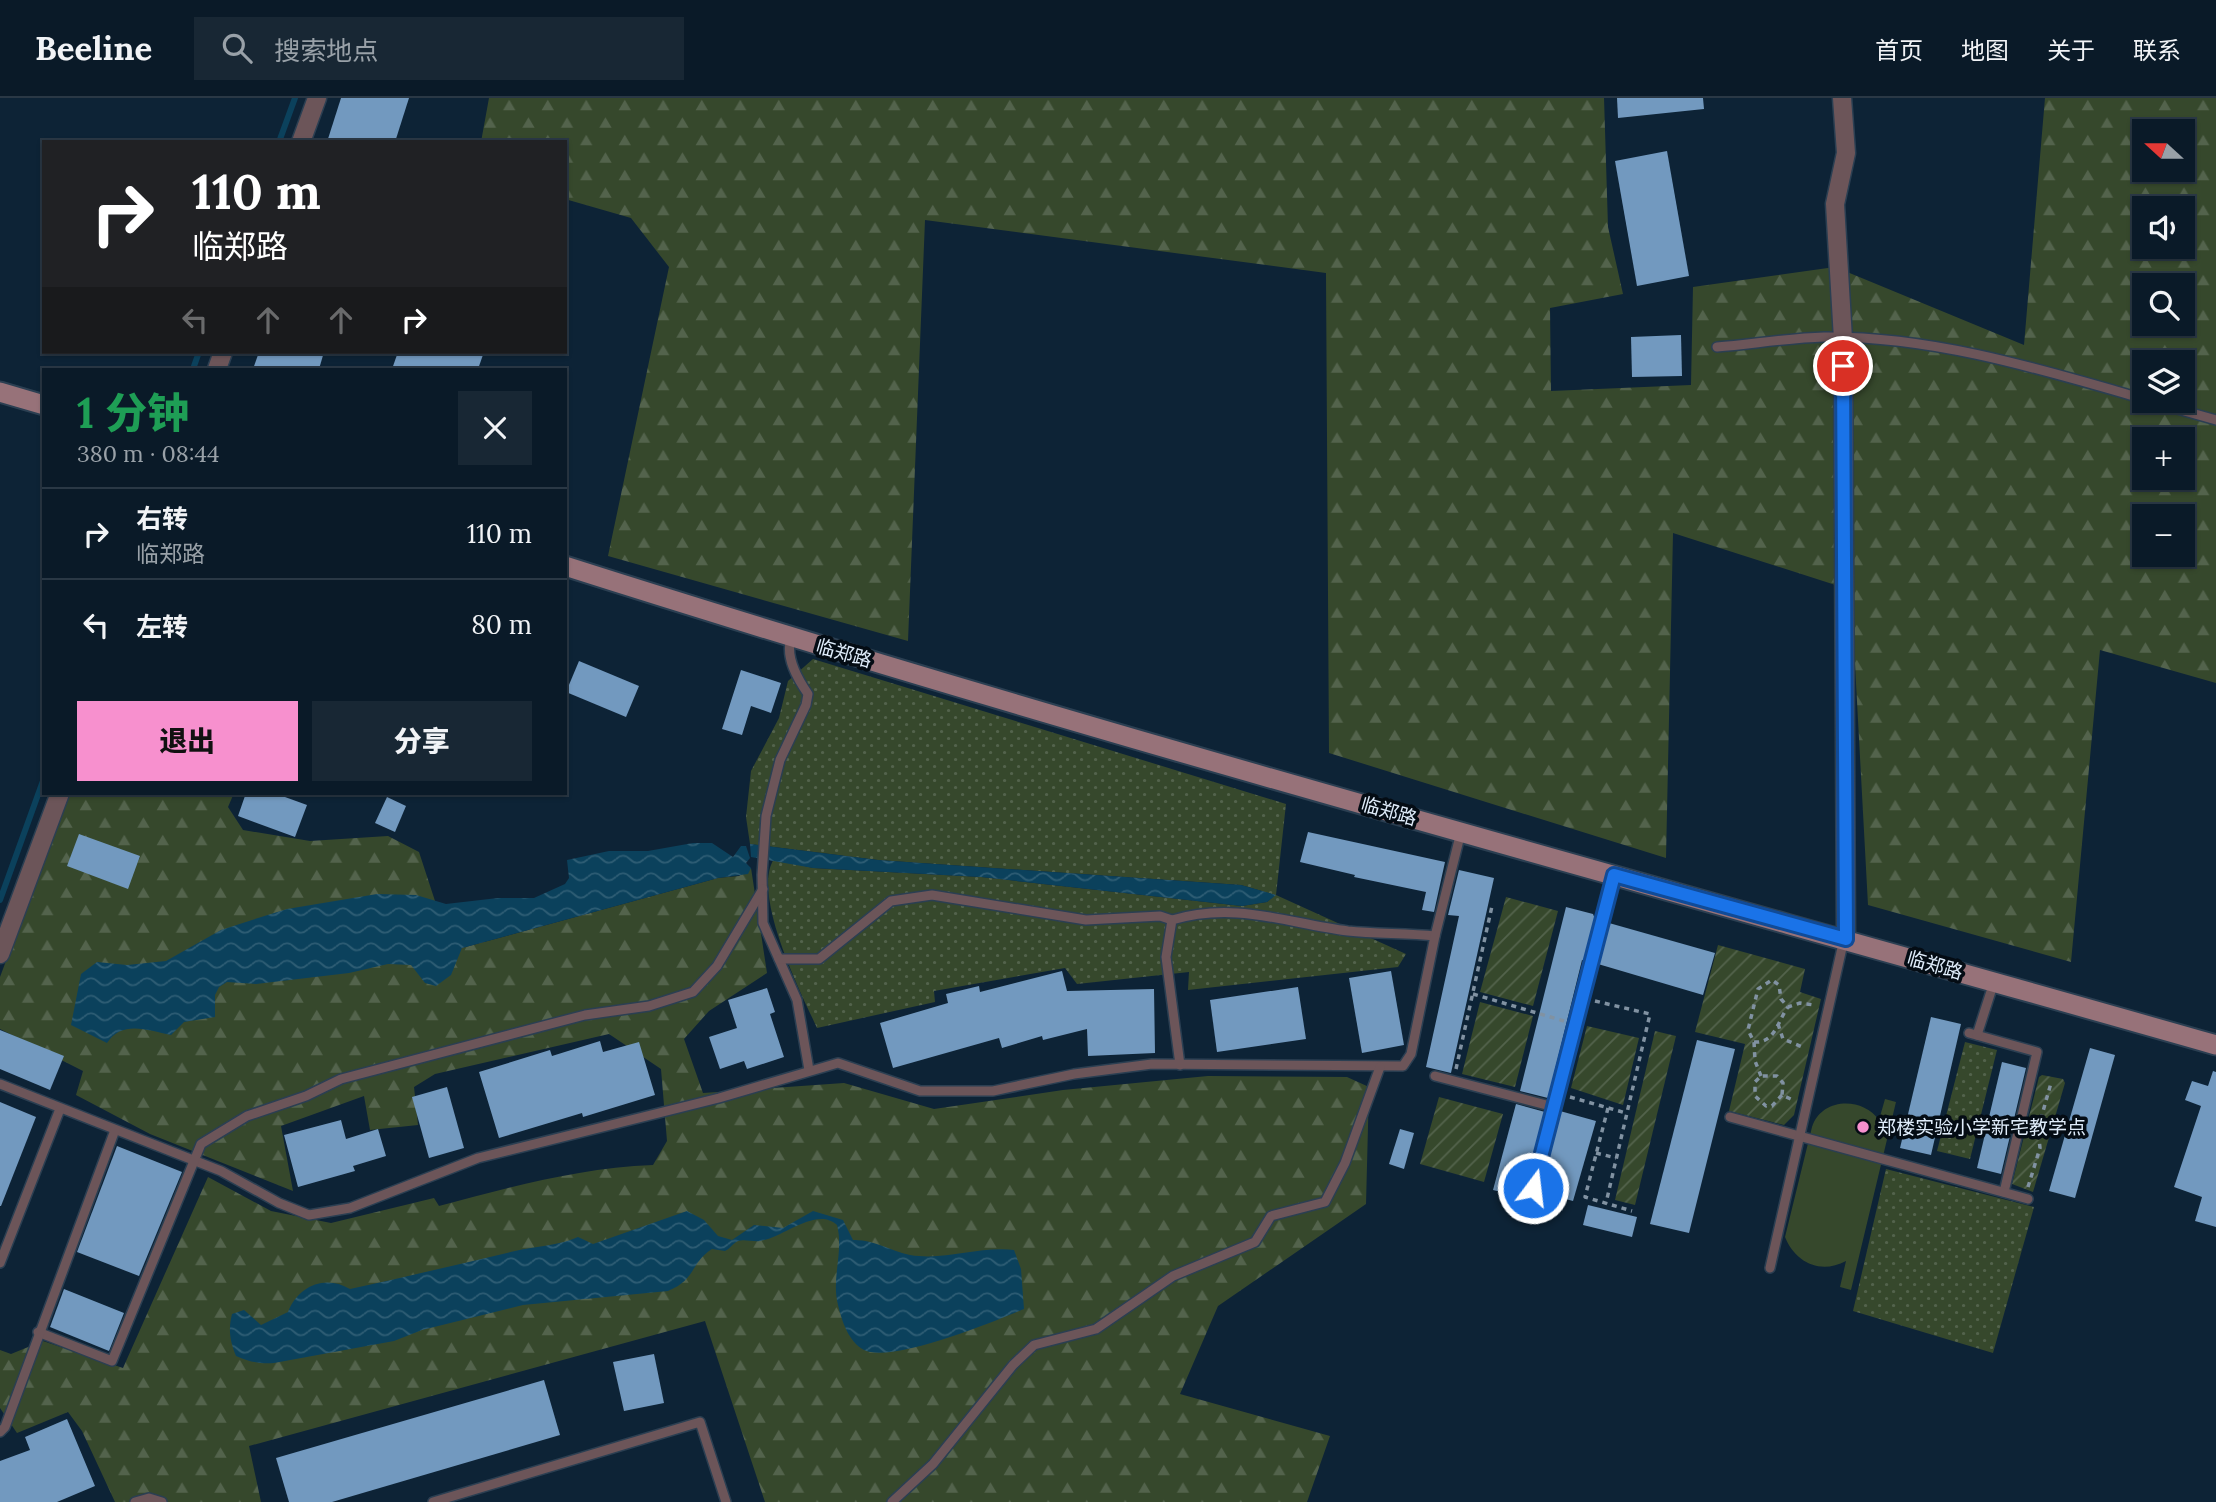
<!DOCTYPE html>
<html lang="zh">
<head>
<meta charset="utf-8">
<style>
	body { margin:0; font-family:Lora,"Noto Sans SC",serif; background:#182734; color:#f1f3f6; height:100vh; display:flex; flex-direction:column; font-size:26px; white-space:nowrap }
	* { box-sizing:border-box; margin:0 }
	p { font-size:23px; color:#99a1a8 }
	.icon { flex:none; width:38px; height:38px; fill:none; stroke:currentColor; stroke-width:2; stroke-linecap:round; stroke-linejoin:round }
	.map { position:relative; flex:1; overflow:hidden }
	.side { position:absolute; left:42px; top:270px; width:525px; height:427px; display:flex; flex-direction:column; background:#0a1a28; border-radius:0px; box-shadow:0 2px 5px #0004,0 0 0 2px #2a3845 }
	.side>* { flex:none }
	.banner { position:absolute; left:42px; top:42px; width:525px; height:214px; border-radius:0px; box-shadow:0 2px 5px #0004,0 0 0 2px #2a3845; background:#202124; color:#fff; overflow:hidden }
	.needle { width:46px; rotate:291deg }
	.controls { position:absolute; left:2132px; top:21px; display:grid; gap:14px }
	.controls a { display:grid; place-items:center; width:63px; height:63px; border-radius:0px; background:#0a1a28; box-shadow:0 2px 5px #0004,0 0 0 2px #2a3845; font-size:35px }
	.pin { position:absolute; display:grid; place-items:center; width:60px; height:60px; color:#fff; margin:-30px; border:4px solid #fff; border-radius:50%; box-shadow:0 2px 7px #0007 }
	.me { position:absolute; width:77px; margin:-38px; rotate:15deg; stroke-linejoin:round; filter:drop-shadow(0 0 5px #0008) }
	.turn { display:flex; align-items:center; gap:24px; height:147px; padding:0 35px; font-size:32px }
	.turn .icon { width:91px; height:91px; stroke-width:2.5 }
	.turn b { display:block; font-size:49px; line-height:60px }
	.lanes { display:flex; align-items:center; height:66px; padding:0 35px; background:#0003; justify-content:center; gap:35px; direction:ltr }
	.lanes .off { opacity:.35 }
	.round { display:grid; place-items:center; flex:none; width:74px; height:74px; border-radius:0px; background:#182734 }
	.head { display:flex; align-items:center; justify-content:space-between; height:119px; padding:0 35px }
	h1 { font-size:42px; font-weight:800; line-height:52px; color:#1e9e55 }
	.primary-button { display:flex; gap:14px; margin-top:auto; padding:14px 35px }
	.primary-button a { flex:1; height:80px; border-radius:0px; background:#f790ce; color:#111; font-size:28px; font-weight:800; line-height:80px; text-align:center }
	.primary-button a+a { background:#182734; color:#f1f3f6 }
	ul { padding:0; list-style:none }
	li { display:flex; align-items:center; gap:21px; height:91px; padding:0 35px; border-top:2px solid #2a3845 }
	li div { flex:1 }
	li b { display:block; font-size:26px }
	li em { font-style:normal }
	header { display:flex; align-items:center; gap:42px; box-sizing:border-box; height:98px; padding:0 35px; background:#0a1a28; border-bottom:2px solid #2a3845 }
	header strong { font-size:33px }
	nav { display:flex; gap:38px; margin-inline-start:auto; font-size:24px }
	.search { width:490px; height:63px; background:#182734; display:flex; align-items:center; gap:18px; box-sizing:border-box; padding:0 24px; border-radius:0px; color:#99a1a8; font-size:26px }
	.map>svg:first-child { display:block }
</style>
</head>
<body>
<header>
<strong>Beeline</strong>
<div class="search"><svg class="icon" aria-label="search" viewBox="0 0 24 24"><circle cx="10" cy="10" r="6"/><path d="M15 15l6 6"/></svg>搜索地点</div>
<nav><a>首页</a><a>地图</a><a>关于</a><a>联系</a></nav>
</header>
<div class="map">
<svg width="2216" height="1404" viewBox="0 0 2216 1404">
	<defs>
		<pattern id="grass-dots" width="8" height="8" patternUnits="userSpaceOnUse" patternTransform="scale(1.75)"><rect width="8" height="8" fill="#36482c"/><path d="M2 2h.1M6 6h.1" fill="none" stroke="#53634c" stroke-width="1.8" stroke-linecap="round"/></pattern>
		<pattern id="forest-firs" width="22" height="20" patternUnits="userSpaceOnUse" patternTransform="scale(1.75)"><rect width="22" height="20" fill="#36482c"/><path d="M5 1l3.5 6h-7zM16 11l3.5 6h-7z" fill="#53634c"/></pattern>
		<pattern id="garden-furrows" width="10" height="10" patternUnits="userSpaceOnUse" patternTransform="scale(1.75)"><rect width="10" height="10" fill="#36482c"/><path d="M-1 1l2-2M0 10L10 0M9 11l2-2" fill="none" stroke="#53634c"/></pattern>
		<pattern id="water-waves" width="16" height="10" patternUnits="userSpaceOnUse" patternTransform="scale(1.75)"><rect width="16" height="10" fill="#0b415c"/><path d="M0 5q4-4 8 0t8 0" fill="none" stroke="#2e5d74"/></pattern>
	</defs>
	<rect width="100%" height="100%" fill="#0d2336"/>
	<g fill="url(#grass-dots)">
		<path d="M 813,561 L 1286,706 L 1276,797 L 1406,856 L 1398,869 L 1188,892 L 1189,874 L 1077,886 L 1065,870 L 934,893 L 935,904 L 817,930 C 801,895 751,796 774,761 L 813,770 L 981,779 L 1242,808 L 1267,804 L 1275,797 L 1241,787 L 878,762 L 750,746 L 746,719 L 751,673 L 779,620 L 788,583 Z"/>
		<polygon points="1965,944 1997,952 1970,1061 1937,1053"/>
		<polygon points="1886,1071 2034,1109 1993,1255 1853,1213"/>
	</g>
	<g fill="url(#forest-firs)" fill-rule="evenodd">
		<path d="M 489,0 L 1604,0 L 1608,129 L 1623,196 L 1550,210 L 1551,293 L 1691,287 L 1693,189 L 1835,169 L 2024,247 L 2045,0 L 2216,0 L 2216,585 L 2100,552 L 2071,864 L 1868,807 L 1851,492 L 1673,435 L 1666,760 L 1329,655 L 1326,175 L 925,122 L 908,543 L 608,458 L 669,169 L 631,120 L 565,101 L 565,44 L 481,44 ZM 2144,33 L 2182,33 L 2182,72 L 2144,72 ZM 2144,110 L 2182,110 L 2182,149 L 2144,149 ZM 2144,187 L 2182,187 L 2182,226 L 2144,226 ZM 2144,264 L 2182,264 L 2182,303 L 2144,303 ZM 2144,341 L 2182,341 L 2182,380 L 2144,380 ZM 2144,418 L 2182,418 L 2182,457 L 2144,457 Z"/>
		<path d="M 69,695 L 234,695 L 228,709 L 243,732 L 310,743 L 388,738 L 419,754 L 435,803 L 462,850 L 718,780 L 739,778 L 751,770 L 767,875 L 709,913 L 684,941 L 703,995 L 844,985 L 934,1011 L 1063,992 L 1208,978 L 1347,979 L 1369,989 L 1366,1106 L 1218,1208 L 1180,1296 L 1330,1338 L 1307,1404 L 765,1404 L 705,1223 L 249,1348 L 261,1404 L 115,1404 L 82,1333 L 68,1314 L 17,1335 L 0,1310 L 0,1252 L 11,1256 L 43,1243 L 123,1270 L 208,1079 L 271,1113 L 331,1125 L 434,1100 L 439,1108 C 511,1089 578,1070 653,1067 L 667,1043 L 661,971 L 609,936 L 435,976 L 414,989 L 418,1027 L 370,1032 L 364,998 L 281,1028 L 293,1093 L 150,1036 L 76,997 L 83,973 L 0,931 L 0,879 Z"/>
	</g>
	<g fill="url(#garden-furrows)">
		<polygon points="1506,799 1558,813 1533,908 1480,894"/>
		<polygon points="1718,847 1805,871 1800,894 1821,901 1794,1017 1784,1027 1729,1013 1745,946 1695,934"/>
		<polygon points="1480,904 1533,918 1515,989 1462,976"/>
		<polygon points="1587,928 1639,940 1623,1007 1571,990"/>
		<polygon points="1655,933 1676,938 1635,1107 1615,1102"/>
		<polygon points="2042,977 2063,981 2065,985 2033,1094 2012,1086 2039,979"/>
		<polygon points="1439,999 1503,1016 1484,1084 1420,1066"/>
	</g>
	<path fill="#36482c" d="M 1885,1001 L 1896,1004 L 1851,1192 L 1840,1189 L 1846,1163 C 1820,1177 1795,1164 1785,1139 L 1812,1029 C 1821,1000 1862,998 1879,1022 Z"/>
	<g fill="url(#water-waves)">
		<path d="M 693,745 L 712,745 L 733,759 L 741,748 L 746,748 L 750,760 L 746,765 L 751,770 L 748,776 L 718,780 L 462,850 L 451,877 L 436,888 L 425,885 L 411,867 L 388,866 L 349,875 L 256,886 L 227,884 L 219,889 L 215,897 L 215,919 L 184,924 L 171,937 C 147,932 122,922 107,945 L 71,927 L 81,876 L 97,864 L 127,867 L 166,863 L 221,832 L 258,820 L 287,811 L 377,796 L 416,797 L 446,806 L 498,800 L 534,800 L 565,786 L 569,780 L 567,762 L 609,753 L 648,753 Z"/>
		<polygon points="750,746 878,762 1241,787 1276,797 1267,804 1242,808 981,779 813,770 751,759"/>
		<path d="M 687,1113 L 704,1122 L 718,1138 L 732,1142 L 754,1127 L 783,1130 L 813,1113 L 843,1122 L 853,1142 C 873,1141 890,1153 910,1157 C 945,1163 979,1148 1014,1152 L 1021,1171 L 1024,1211 C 995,1223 891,1266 864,1252 C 848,1243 842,1223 838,1207 C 831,1180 844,1154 837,1127 C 817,1108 784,1139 760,1143 C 754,1144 744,1141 738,1143 C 733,1145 730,1151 725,1153 L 712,1151 C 690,1165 697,1181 668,1193 L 523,1207 L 422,1232 L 394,1243 L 274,1265 C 259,1266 250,1264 236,1258 C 230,1243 228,1232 232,1216 L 244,1212 L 261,1227 L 288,1214 C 298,1188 325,1176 350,1191 C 405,1179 460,1166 515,1153 C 536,1148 558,1148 578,1139 L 593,1146 Z"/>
	</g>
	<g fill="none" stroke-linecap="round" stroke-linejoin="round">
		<g stroke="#0b415c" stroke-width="6">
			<polyline points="279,44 295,0"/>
			<polyline points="193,271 199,254"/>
			<polyline points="0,802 44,680"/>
		</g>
	</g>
	<g fill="#7299bf">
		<polygon points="341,0 409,0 395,44 327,44"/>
		<polygon points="1617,0 1703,0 1704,11 1618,20"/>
		<polygon points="1667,53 1689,178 1637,188 1615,63"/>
		<polygon points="1681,237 1682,278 1632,279 1631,239"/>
		<polygon points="259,254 324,254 319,271 253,271"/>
		<polygon points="398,254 484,254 478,271 392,271"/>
		<polygon points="579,563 639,588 626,619 566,594"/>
		<polygon points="741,572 781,585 771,615 751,608 742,637 722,631"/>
		<polygon points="246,695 274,695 307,707 295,739 238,718"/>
		<polygon points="387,699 406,708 395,734 375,725"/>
		<polygon points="1308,734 1445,764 1434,814 1422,812 1426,794 1354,779 1355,777 1300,764"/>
		<polygon points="79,736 140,758 128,791 67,768"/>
		<polygon points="1459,772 1494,780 1451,975 1426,969 1459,818 1448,817"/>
		<polygon points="1566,809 1593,816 1595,821 1585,863 1582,862 1548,1000 1520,993"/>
		<polygon points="1609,825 1715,855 1703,897 1598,866"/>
		<polygon points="1062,873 1067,893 1154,891 1155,955 1088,958 1087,931 1043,942 1042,938 1002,950 999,940 893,970 880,925 948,905 946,896 979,888 980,894"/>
		<polygon points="1391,873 1404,947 1362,955 1349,880"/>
		<polygon points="1298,889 1306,941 1217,954 1210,902"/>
		<polygon points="767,890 775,914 770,916 784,959 747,971 744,963 720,971 709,939 737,930 728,902"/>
		<polygon points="1931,919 1961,926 1931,1057 1900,1050"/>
		<polygon points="0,932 64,958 50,992 0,971"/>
		<polygon points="1697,942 1735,951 1689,1135 1650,1126"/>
		<polygon points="600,943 603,954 639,944 655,997 583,1019 582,1015 499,1040 479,974 550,952 552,958"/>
		<polygon points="2090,950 2115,957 2075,1100 2049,1093"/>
		<polygon points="2002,964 2026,970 2001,1076 1977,1070"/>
		<polygon points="2213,973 2216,974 2216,1129 2195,1123 2202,1099 2174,1089 2201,1008 2185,1002 2192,983 2208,988"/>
		<polygon points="447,989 464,1050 429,1060 412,999"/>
		<polygon points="0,1004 36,1019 1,1108 0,1108"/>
		<polygon points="1516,1006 1545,1014 1524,1100 1493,1092"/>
		<polygon points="1560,1013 1596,1023 1573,1103 1539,1094"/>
		<polygon points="341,1022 346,1041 378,1031 386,1058 353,1068 355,1073 298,1089 284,1037"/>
		<polygon points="1400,1031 1414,1035 1404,1071 1389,1066"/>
		<polygon points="117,1048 182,1074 139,1178 77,1154"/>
		<polygon points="1588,1107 1637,1119 1632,1139 1583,1127"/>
		<polygon points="64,1191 124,1215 109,1253 50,1229"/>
		<polygon points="654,1256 664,1305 624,1313 613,1264"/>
		<polygon points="544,1282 560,1337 332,1404 289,1404 276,1360"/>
		<polygon points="67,1321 95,1388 57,1404 0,1404 0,1363 30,1352 25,1339"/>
	</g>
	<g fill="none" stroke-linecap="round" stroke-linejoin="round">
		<defs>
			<g id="service">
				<path d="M 1717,249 C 1753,246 1789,240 1824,239 C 1933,238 2040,271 2144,301"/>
				<polyline points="2149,303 2216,322"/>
				<path d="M 791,540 C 785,559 797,580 808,596 L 806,607 L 780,662 L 766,718 L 762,777 L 763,825 L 797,902 L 809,972"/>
				<polyline points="779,861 819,861 891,803 932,797 1086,822 1160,818 1172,822"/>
				<polyline points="1969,935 2037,954 2004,1094"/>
				<polyline points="1977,937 1994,884"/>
				<path d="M 1180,967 L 1166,859 L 1172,822 C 1235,803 1286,825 1348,833 C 1377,836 1406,835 1435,838"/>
				<polyline points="1435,978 1554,1009"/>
				<polyline points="0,986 221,1073 279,1105 309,1117 350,1110 478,1060 719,1000 838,965 920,993 993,993 1074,976 1152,966 1403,968 1411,956 1435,838 1461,734"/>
				<polyline points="1730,1019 2028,1101"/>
				<polyline points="1533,1090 1614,777"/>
				<polyline points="0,1165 60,1011"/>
				<polyline points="1770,1170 1844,841"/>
				<polyline points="38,1234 112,1263 201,1046 247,1018 306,998 341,981 585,917 649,908 693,894 717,868 763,791"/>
				<polyline points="0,1334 5,1329 115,1032"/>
				<polyline points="135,1404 149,1400 162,1404"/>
				<polyline points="433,1404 700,1324 726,1404"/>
				<polyline points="892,1404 933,1366 1013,1267 1034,1247 1096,1231 1173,1178 1255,1144 1271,1118 1325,1104 1345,1065 1380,969"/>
			</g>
			<g id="minor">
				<polyline points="1842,0 1846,55 1835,106 1843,241 1846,841"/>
				<polyline points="301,44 317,0"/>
				<polyline points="217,271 223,254"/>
				<polyline points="0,856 60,695"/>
			</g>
			<g id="secondary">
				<polyline points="0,294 44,307"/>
				<path d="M 565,468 C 1111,642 1665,790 2216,947"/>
			</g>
		</defs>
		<use href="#service" stroke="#2b3f52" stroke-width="12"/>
		<use href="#minor" stroke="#2b3f52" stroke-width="21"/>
		<use href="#secondary" stroke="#2b3f52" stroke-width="23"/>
		<g stroke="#8192a2" stroke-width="3.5" stroke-dasharray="5 5" stroke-linecap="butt">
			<polyline points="1473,896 1564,923"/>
			<polyline points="1595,903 1650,916 1606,1105"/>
			<polyline points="1778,926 1783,941 1805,950"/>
			<path d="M 1754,944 C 1775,946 1778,922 1788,909"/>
			<polyline points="1456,971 1492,808"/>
			<polyline points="1761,978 1755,963 1754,944 1748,932 1758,891 1772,882 1779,887 1781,901 1788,909 1800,905 1814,907"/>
			<polyline points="1782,997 1772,1008 1766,1008 1755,998 1755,984 1761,978 1777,978 1783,985 1782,997 1795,1003"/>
			<polyline points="1570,999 1626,1015"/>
			<polyline points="1608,1010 1585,1099 1632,1113"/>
			<polyline points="1596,1055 1616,1060"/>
			<polyline points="2028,1089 2040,1050 2038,1031 2051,985"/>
		</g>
		<use href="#service" stroke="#6c5559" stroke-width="9"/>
		<use href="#minor" stroke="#6c5559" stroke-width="18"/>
		<use href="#secondary" stroke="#977279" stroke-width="19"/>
	</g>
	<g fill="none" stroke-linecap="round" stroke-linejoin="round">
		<defs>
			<polyline id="route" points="1533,1090 1614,777 1846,841 1843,268"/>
		</defs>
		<use href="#route" stroke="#114b97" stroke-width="18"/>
		<use href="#route" stroke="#1a73e8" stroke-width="12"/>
	</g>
	<circle fill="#f790ce" stroke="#040c14" stroke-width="2.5" cx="1863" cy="1029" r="7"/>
	<g text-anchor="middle" stroke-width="7" stroke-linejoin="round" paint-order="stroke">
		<g font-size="19" fill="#e0edfb" stroke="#040c14">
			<text transform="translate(844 555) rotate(16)" y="7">临郑路</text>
			<text transform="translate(1389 713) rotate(16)" y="7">临郑路</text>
			<text transform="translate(1935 867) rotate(16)" y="7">临郑路</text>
		</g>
		<g font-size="19" fill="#e0edfb" stroke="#040c14" text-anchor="start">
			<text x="1877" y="1036">郑楼实验小学新宅教学点</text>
		</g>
	</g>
</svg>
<div class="controls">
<a><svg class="needle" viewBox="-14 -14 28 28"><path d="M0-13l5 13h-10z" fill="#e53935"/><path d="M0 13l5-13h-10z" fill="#99a1a8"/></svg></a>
<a><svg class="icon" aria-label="sound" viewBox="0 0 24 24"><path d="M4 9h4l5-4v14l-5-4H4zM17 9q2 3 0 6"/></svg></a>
<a><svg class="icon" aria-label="search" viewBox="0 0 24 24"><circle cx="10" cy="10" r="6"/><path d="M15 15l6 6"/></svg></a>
<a><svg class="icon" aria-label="layers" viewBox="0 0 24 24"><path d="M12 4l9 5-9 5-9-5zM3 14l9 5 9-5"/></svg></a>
<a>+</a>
<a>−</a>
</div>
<div class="pin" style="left:1843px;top:268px;background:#d93025"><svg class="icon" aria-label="arrive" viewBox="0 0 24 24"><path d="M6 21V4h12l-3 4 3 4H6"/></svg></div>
<svg class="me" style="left:1533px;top:1090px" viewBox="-20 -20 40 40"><circle r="17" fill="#1a73e8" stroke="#fff" stroke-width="3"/><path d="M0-11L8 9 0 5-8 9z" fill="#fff"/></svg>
<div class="banner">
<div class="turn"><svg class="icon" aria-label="right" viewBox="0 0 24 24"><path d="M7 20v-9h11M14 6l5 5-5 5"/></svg><div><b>110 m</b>临郑路</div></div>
<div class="lanes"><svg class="icon off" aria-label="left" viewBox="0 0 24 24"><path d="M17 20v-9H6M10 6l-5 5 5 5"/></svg><svg class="icon off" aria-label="ahead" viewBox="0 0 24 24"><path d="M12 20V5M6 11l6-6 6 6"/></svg><svg class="icon off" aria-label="ahead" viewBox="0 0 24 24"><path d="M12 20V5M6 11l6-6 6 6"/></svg><svg class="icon" aria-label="right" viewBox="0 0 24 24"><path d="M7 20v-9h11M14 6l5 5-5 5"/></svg></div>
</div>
<section class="side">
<div class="head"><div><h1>1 分钟</h1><p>380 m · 08:44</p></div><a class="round"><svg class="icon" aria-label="close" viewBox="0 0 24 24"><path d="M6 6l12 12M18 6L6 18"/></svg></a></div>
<ul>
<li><svg class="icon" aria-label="right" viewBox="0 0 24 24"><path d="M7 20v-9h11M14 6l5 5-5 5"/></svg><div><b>右转</b><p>临郑路</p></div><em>110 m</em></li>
<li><svg class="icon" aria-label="left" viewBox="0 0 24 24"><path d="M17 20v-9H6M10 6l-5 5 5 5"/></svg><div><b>左转</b></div><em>80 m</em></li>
</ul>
<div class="primary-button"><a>退出</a><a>分享</a></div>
</section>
</div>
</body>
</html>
